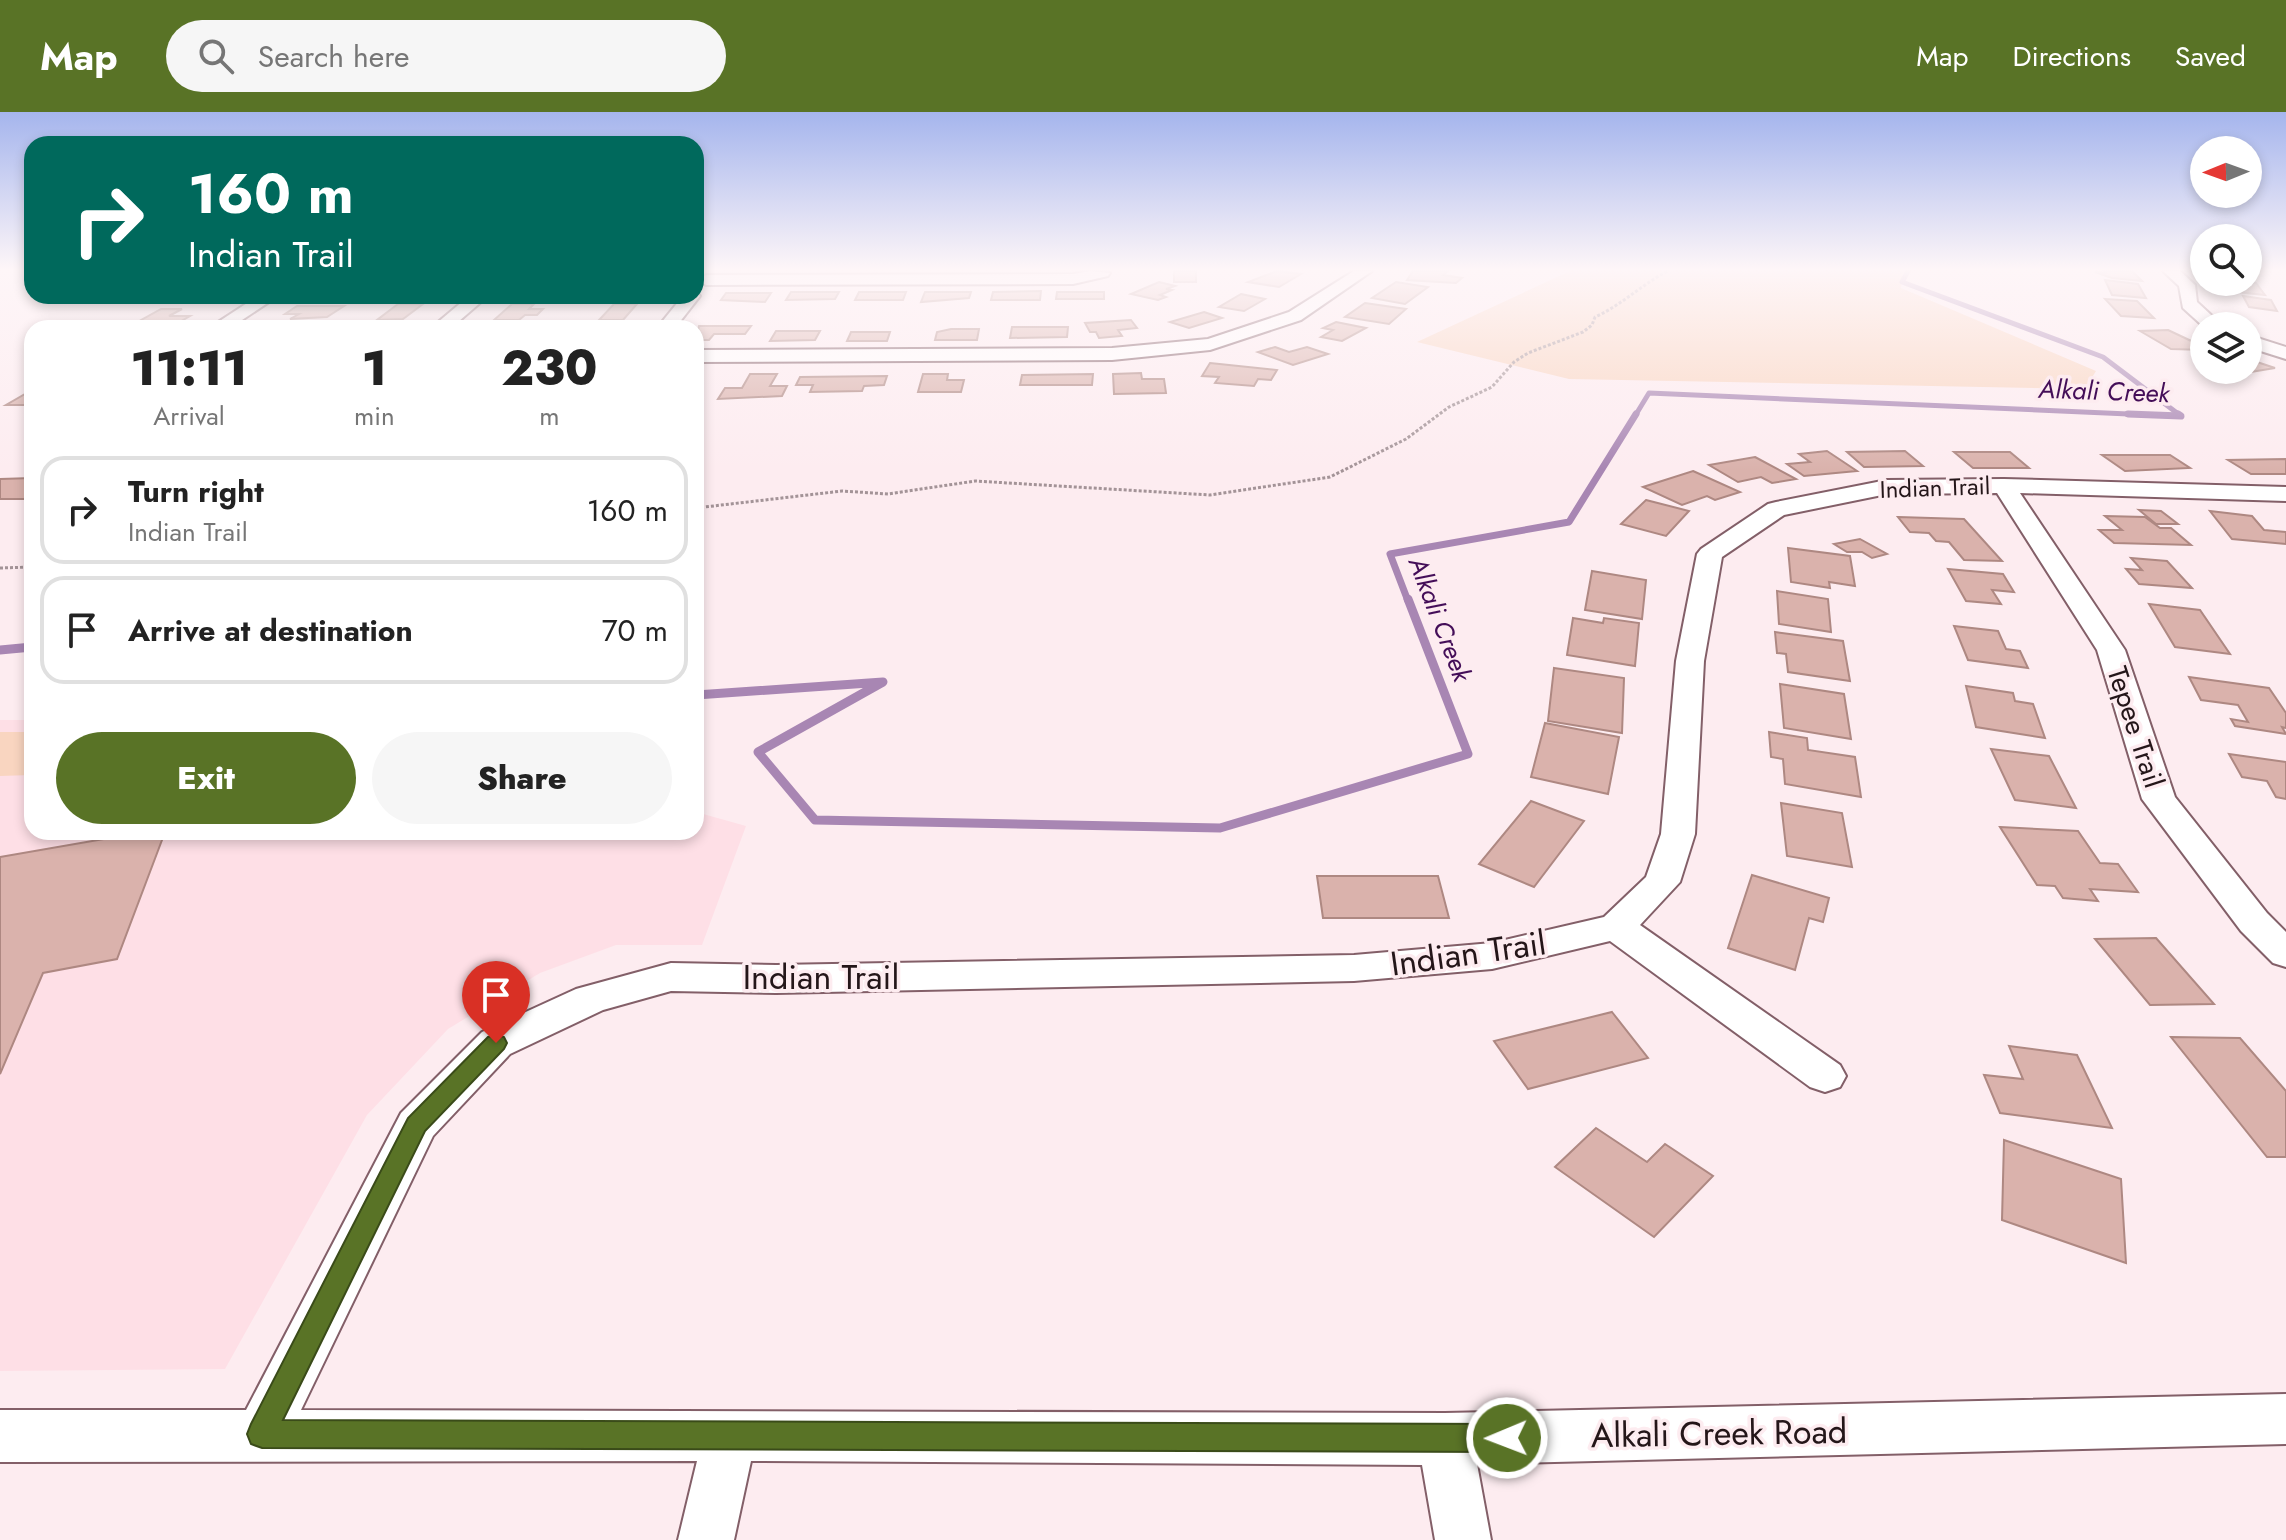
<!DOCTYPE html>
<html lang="en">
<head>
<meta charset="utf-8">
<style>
	body { margin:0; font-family:Jost,sans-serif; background:#f6f6f6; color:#222; height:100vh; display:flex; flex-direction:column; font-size:30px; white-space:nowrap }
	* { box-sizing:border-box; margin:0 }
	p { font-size:26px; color:#767676 }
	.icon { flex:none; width:44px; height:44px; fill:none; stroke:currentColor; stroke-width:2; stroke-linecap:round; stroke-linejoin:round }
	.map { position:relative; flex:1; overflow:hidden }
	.sheet { position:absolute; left:24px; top:208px; width:680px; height:520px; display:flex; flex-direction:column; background:#fff; border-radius:24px; box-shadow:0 4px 12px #0003 }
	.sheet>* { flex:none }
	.top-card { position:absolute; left:24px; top:24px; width:680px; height:168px; border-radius:24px; box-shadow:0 4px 12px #0003; background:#00695c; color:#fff; overflow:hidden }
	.needle { width:52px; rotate:269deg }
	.buttons { position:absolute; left:2190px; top:24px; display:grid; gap:16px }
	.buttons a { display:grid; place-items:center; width:72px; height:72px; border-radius:50%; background:#fff; box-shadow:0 4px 12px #0003; font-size:40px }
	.pin { position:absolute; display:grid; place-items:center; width:68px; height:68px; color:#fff; margin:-82px -34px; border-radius:50% 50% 50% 0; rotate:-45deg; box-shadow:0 0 8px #0007 }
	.pin .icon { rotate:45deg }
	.me { position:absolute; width:88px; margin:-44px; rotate:269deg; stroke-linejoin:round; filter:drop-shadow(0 0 6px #0008) }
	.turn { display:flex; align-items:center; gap:28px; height:168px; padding:0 32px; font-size:36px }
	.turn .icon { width:104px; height:104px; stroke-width:2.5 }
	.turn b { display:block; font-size:56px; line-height:68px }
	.eta { display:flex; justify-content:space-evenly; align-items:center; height:136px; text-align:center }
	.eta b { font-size:48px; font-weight:800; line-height:56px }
	.primary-button { display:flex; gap:16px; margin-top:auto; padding:16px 32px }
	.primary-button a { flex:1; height:92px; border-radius:48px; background:#597326; color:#fff; font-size:32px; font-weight:800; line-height:92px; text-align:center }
	.primary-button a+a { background:#f6f6f6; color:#222 }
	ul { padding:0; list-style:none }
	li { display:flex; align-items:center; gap:24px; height:108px; margin:0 16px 12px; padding:0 16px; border:4px solid #e0e0e0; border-radius:24px }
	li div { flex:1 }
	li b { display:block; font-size:30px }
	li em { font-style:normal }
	header { display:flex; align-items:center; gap:48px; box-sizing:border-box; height:112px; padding:0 40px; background:#597326; color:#fff }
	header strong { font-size:38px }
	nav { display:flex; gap:44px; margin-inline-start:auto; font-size:28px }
	.search { width:560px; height:72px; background:#f6f6f6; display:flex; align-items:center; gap:20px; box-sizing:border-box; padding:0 28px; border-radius:44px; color:#767676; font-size:30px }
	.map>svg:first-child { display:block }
</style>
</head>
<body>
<header>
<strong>Map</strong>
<div class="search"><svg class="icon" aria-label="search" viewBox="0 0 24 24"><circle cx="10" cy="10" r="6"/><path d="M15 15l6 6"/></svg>Search here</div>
<nav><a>Map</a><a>Directions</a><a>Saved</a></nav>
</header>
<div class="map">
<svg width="2286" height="1428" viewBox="0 0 2286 1428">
	<rect width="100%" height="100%" fill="#fdecf0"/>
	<polygon fill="#fedfe6" points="0,608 32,608 32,720 696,720 696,700 746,714 702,833 616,833 540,861 448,917 367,1003 225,1257 0,1259"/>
	<g fill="#f9d5c0">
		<polygon points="1570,159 1903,159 1901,176 2096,259 2085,277 1569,267 1417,230"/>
		<polygon points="0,620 32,620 32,663 0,664"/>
	</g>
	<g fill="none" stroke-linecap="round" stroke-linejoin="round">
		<g stroke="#a886b3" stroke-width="5">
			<polyline points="1908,159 1902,170 2103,245 2181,304"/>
			<polyline points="1635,304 1649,281 2174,304"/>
		</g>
		<g stroke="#a886b3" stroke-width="7">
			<polyline points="2128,302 2181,304 2178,302"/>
			<polyline points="1408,489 1390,442 1569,410 1636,302"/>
		</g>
		<g stroke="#a886b3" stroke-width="9">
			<polyline points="0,538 32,535"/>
			<polyline points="696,583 883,570 758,640 815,708 1220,716 1468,642 1408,487"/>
		</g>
	</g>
	<g fill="#dab2ac" stroke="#ae8882" stroke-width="2">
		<rect x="1174" y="159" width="22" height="11"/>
		<polygon points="1277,159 1301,162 1279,175 1248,170"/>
		<polygon points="1413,159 1448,159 1443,163 1462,166 1456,171 1407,168"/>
		<polygon points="2104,159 2132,159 2142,169 2112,166 2095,160 2107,161"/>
		<polygon points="2105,168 2138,172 2146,186 2112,183"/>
		<polygon points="1159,170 1175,174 1166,177 1172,178 1160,183 1166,185 1158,188 1131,182"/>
		<polygon points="1396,170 1428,175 1405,192 1372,186"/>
		<polygon points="2229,170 2256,171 2265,183 2236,180"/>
		<polygon points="1041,179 1040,188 991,188 993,180"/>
		<polygon points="791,180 839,180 835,187 786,188"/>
		<polygon points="859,180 906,180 903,188 855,188"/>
		<polygon points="925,180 971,180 969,186 921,190"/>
		<polygon points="1057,180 1104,180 1104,187 1056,187"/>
		<polygon points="726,181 771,181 765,190 721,188"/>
		<polygon points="1241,182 1265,187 1244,199 1219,195"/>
		<polygon points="197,184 223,184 211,191 185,191"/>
		<polygon points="2243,184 2271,188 2277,199 2249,195"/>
		<polygon points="2105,187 2137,189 2154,206 2121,204"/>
		<polygon points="1365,191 1406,197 1389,212 1345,205"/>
		<polygon points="398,192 423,192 403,207 377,208"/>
		<polygon points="512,192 534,192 529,197 543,197 537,203 525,203 519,208 494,208"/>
		<polygon points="614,192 637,192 623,208 599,208"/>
		<polygon points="297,194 344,194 327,205 290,207 299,202 285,202"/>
		<polygon points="161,197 182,197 169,204 190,204 176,212 134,212"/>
		<polygon points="1204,200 1222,206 1189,216 1170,210"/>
		<polygon points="1131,208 1137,216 1118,218 1122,224 1099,226 1096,220 1090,220 1085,211"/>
		<polygon points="1336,210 1366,216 1342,229 1321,225 1333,218 1323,216"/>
		<polygon points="699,214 751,214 745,222 714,222 709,228 696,228"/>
		<polygon points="1012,215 1068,215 1067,225 1010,226"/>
		<polygon points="951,217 979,217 977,228 935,228 937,220"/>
		<polygon points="2168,218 2204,235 2204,238 2171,237 2140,219"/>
		<polygon points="776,219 820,219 815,228 770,229"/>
		<polygon points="851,220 890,220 887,229 847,229"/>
		<polygon points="1275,235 1289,240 1307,235 1328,242 1293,253 1258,240"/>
		<polygon points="2248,247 2275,256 2251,260 2245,258 2248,258"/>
		<polygon points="1210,251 1277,258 1271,268 1258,267 1254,274 1215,271 1219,265 1202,264"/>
		<polygon points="1141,261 1142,267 1164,267 1166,281 1114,282 1113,262"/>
		<polygon points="750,262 777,262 770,274 787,274 782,284 718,287 725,276 742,276"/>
		<polygon points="923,262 948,262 947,268 964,268 961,280 918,280"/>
		<polygon points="1093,262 1092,273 1020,273 1022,263"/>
		<polygon points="887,264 884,273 864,274 862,279 810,280 813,273 796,273 800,265"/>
		<polygon points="32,278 32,293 6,293"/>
		<polygon points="1827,339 1857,359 1804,364 1787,352 1810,350 1799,342"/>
		<polygon points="1905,339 1923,354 1864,355 1847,340"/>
		<polygon points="1954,340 2010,340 2029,356 1973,356"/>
		<polygon points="2102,343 2170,343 2190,356 2125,359"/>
		<polygon points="1755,345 1796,367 1772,371 1761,365 1738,370 1709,353"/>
		<polygon points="2286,347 2286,362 2251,362 2228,348"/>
		<polygon points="1693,359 1740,380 1715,388 1707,384 1682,393 1643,375"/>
		<polygon points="32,366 32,381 24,387 0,387 0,367"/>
		<polygon points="1646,388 1689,399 1666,424 1621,412"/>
		<polygon points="2139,398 2161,399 2178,412 2156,412"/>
		<polygon points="2210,399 2252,404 2264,418 2286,420 2286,432 2232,427"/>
		<polygon points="2105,404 2145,405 2160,416 2171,416 2191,433 2114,431 2099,418 2122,418"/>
		<polygon points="1898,405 1964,407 2002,449 1964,448 1949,430 1936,429 1929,421 1910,420"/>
		<polygon points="1860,427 1887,442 1872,446 1862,440 1847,440 1834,432"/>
		<polygon points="1788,436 1850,444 1855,474 1829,470 1830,476 1791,470"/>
		<polygon points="2131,446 2167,449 2192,476 2139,472 2126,457 2142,458"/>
		<polygon points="1948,457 2003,462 2014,480 1992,478 2001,492 1966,489"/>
		<polygon points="1592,459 1646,468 1642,507 1585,498"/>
		<polygon points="1777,479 1828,487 1831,520 1779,512"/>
		<polygon points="2149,492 2200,498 2230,542 2175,535"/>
		<polygon points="1573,506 1603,511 1604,506 1639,511 1635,554 1567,543"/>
		<polygon points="1954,514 1998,519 2006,537 2020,539 2028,556 1968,548"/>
		<polygon points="1775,520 1843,529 1850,569 1788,560 1786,542 1777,541"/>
		<polygon points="1554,556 1624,566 1622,621 1548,609"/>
		<polygon points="2189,565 2269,576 2286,601 2286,616 2282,615 2286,622 2235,614 2231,607 2248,610 2238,593 2201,588"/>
		<polygon points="1780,572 1844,582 1851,627 1784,616"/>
		<polygon points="1966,574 2013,581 2015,589 2033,592 2045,626 1976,615"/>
		<polygon points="1545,611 1619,625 1608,682 1531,665"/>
		<polygon points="1769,620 1807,626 1808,638 1855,645 1861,685 1785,672 1783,647 1771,645"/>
		<polygon points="1991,637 2049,644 2076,696 2015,688"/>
		<polygon points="2229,642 2286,650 2286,687 2276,685 2267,669 2242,665"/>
		<polygon points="1531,689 1584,709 1534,775 1479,752"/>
		<polygon points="1781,691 1842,701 1852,755 1787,744"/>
		<polygon points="2000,715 2078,719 2100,751 2118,752 2138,780 2090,777 2098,789 2063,786 2055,774 2037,773"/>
		<polygon points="144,720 165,720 117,847 43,861 0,962 0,745"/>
		<polygon points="1752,763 1829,786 1823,810 1809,806 1795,858 1728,836"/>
		<polygon points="1317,764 1438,764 1449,806 1323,806"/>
		<polygon points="2156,826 2214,892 2150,893 2095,827"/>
		<polygon points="1612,900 1648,946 1528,977 1494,929"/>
		<polygon points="2171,925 2240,926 2286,979 2286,1045 2267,1045"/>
		<polygon points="2009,934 2077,943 2112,1016 2000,1001 1984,963 2023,967"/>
		<polygon points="1596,1016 1647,1050 1665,1032 1713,1064 1654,1125 1555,1055"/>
		<polygon points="2004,1028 2121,1067 2126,1151 2002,1108"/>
	</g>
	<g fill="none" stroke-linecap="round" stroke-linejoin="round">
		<defs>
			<g id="minor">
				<polygon points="1090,159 1110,161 1108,164 1073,172 706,173 698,168 706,163 1073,162"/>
				<polygon points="1354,159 1372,159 1301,208 1210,238 1112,248 696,250 696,238 1112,236 1208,227 1289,200"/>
				<polygon points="2163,159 2180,159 2195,173 2197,190 2223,214 2204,215 2183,196 2179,174"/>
				<polygon points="696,180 700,184 675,216 657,216 683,184 696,184"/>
				<polygon points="258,184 278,184 230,216 209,216"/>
				<polygon points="469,184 488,184 451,216 431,216"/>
				<polygon points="2248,223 2286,235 2286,247 2248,235"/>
				<polygon points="2004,367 2286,375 2286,389 2020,381 2125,538 2175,685 2267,801 2286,820 2286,855 2273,851 2241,819 2142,687 2097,538 1997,381 1887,382 1784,403 1722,445 1704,549 1695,722 1680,770 1640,813 1840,953 1846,964 1840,975 1825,980 1810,975 1610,829 1492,857 1354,869 776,881 671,879 603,898 510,942 433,1024 301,1298 1445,1301 2286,1282 2286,1332 1477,1352 1491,1428 1435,1428 1422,1353 751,1349 734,1428 678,1428 697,1349 0,1350 0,1298 246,1298 401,1001 482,920 576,877 671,851 776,853 1354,843 1492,831 1604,805 1646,765 1661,722 1676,549 1697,442 1701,437 1768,392 1776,390 1887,368"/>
			</g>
		</defs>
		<use href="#minor" stroke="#835f68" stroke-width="4"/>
		<g stroke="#a39397" stroke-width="3" stroke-dasharray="3 2" stroke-linecap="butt">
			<path d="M 696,396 L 842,379 L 888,382 L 975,369 L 1210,383 L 1330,365 L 1406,327 L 1449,295 L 1492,275 L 1514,250 L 1528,241 L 1583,220 L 1592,213 L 1595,205 C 1622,193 1642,172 1668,159"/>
			<polyline points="0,456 32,455"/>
		</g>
		<use href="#minor" fill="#fff" fill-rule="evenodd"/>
	</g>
	<linearGradient id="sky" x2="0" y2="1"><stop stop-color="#a5b5ed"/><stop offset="0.44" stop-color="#fef6f8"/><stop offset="1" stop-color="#fef6f8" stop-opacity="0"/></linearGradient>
	<rect width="2286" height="358" fill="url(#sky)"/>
	<polygon fill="#597326" stroke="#3a4b19" stroke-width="2" points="496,923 504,925 507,931 504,937 425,1019 283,1308 1507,1312 1517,1316 1521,1326 1517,1336 1507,1340 262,1336 251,1332 247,1322 251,1312 408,1006 488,925"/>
	<g text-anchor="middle" stroke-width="7" stroke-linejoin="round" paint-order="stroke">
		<g font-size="24" fill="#241619" stroke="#fdecf0">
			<text transform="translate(1935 376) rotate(-2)" y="8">Indian Trail</text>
		</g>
		<g font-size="26" font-style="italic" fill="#440e58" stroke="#fdecf0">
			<text transform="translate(2104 279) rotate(2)" y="9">Alkali Creek</text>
			<text transform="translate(1440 507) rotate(69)" y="9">Alkali Creek</text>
		</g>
		<g font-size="28" fill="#241619" stroke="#fdecf0">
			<text transform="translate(2136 615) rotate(72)" y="10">Tepee Trail</text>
		</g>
		<g font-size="34" fill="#241619" stroke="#fdecf0">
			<text transform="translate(1468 841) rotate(-8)" y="12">Indian Trail</text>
			<text x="821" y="877">Indian Trail</text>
			<text transform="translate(1719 1321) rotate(-1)" y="12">Alkali Creek Road</text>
		</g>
	</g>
</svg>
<div class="buttons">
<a><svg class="needle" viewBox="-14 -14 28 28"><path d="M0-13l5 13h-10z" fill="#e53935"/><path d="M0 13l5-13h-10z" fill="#767676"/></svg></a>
<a><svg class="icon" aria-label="search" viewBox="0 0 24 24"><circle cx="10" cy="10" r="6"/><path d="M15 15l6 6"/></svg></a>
<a><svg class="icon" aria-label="layers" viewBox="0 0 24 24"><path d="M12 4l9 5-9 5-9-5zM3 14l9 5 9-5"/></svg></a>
</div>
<div class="pin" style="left:496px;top:931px;background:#d93025"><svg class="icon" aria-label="arrive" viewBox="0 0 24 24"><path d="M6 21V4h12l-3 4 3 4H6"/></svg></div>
<svg class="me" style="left:1507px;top:1326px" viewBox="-20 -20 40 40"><circle r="17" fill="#597326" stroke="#fff" stroke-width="3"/><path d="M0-11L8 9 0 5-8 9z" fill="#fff"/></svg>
<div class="top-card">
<div class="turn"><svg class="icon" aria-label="right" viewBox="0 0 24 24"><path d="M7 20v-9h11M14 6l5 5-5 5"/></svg><div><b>160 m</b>Indian Trail</div></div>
</div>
<section class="sheet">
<div class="eta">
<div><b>11:11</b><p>Arrival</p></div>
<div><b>1</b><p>min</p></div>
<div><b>230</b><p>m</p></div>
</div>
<ul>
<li><svg class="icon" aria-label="right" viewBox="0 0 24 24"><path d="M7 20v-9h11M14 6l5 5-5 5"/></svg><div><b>Turn right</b><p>Indian Trail</p></div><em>160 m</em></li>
<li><svg class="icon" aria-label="arrive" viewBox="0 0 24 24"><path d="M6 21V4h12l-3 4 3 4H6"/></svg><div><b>Arrive at destination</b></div><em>70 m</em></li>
</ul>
<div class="primary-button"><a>Exit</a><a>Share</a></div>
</section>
</div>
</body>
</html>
